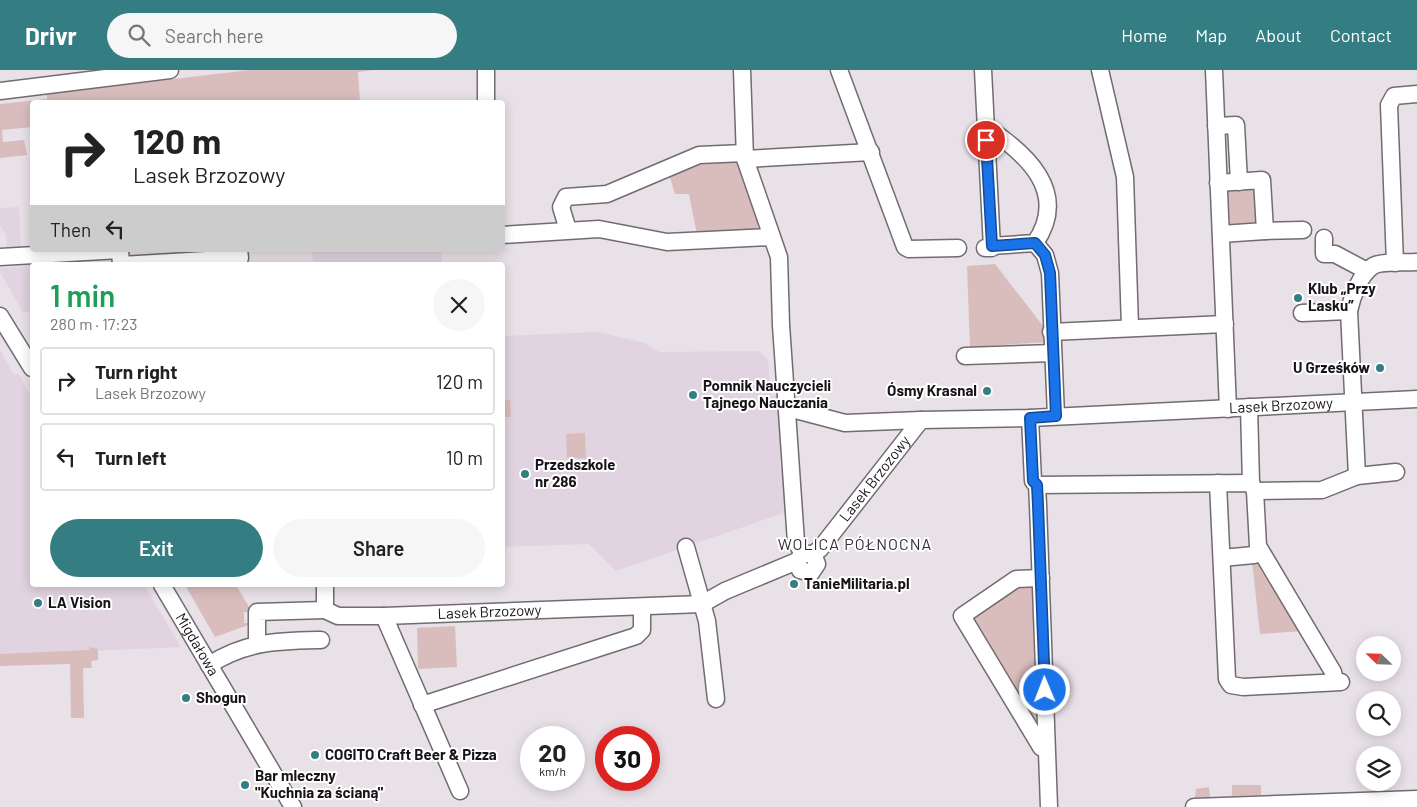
<!DOCTYPE html>
<html lang="en">
<head>
<meta charset="utf-8">
<style>
	body { margin:0; font-family:Barlow,sans-serif; background:#f6f6f6; color:#222; height:100vh; display:flex; flex-direction:column; font-size:19px; white-space:nowrap }
	* { box-sizing:border-box; margin:0 }
	p { font-size:16px; color:#767676 }
	.icon { flex:none; width:28px; height:28px; fill:none; stroke:currentColor; stroke-width:2; stroke-linecap:round; stroke-linejoin:round }
	.map { position:relative; flex:1; overflow:hidden }
	.side { position:absolute; left:30px; top:192px; width:475px; height:325px; display:flex; flex-direction:column; background:#fff; border-radius:5px; box-shadow:0 2px 12px #0003 }
	.side>* { flex:none }
	.guide { position:absolute; left:30px; top:30px; width:475px; height:152px; border-radius:5px; box-shadow:0 2px 12px #0003; background:#fff; color:#222; overflow:hidden }
	.needle { width:32px; rotate:293deg }
	.controls { position:absolute; left:1356px; top:566px; display:grid; gap:10px }
	.controls a { display:grid; place-items:center; width:45px; height:45px; border-radius:50%; background:#fff; box-shadow:0 2px 12px #0003; font-size:25px }
	.speed { position:absolute; left:520px; top:656px; display:flex; gap:10px; font-size:25px; font-weight:700; text-align:center }
	.speed>* { display:grid; place-content:center; width:65px; height:65px; border-radius:50%; background:#fff; box-shadow:0 2px 12px #0003; line-height:1 }
	.speed small { font-size:12px; font-weight:400 }
	.speed .limit { border:8px solid #d22; background:#fff; color:#111 }
	.pin { position:absolute; display:grid; place-items:center; width:42px; height:42px; color:#fff; margin:-21px; border:2px solid #fff; border-radius:50%; box-shadow:0 1px 5px #0007 }
	.me { position:absolute; width:55px; margin:-28px; rotate:359deg; stroke-linejoin:round; filter:drop-shadow(0 0 4px #0008) }
	.turn { display:flex; align-items:center; gap:18px; height:105px; padding:0 20px; font-size:22px }
	.turn .icon { width:65px; height:65px; stroke-width:2.5 }
	.turn b { display:block; font-size:35px; line-height:42px }
	.then { display:flex; align-items:center; height:48px; padding:0 20px; background:#0003; gap:10px; font-size:19px }
	.round { display:grid; place-items:center; flex:none; width:52px; height:52px; border-radius:26px; background:#f6f6f6 }
	.summary { display:flex; align-items:center; justify-content:space-between; height:85px; padding:0 20px }
	h1 { font-size:30px; font-weight:600; line-height:38px; color:#1e9e55 }
	.cta { display:flex; gap:10px; margin-top:auto; padding:10px 20px }
	.cta a { flex:1; height:58px; border-radius:30px; background:#347d82; color:#fff; font-size:20px; font-weight:600; line-height:58px; text-align:center }
	.cta a+a { background:#f6f6f6; color:#222 }
	ul { padding:0; list-style:none }
	li { display:flex; align-items:center; gap:15px; height:68px; margin:0 10px 8px; padding:0 10px; border:2px solid #e0e0e0; border-radius:5px }
	li div { flex:1 }
	li b { display:block; font-size:19px }
	li em { font-style:normal }
	header { display:flex; align-items:center; gap:30px; box-sizing:border-box; height:70px; padding:0 25px; background:#347d82; color:#fff }
	header strong { font-size:24px }
	nav { display:flex; gap:28px; margin-inline-start:auto; font-size:18px }
	.search { width:350px; height:45px; background:#f6f6f6; display:flex; align-items:center; gap:12px; box-sizing:border-box; padding:0 18px; border-radius:28px; color:#767676; font-size:19px }
	.map>svg:first-child { display:block }
</style>
</head>
<body>
<header>
<strong>Drivr</strong>
<div class="search"><svg class="icon" aria-label="search" viewBox="0 0 24 24"><circle cx="10" cy="10" r="6"/><path d="M15 15l6 6"/></svg>Search here</div>
<nav><a>Home</a><a>Map</a><a>About</a><a>Contact</a></nav>
</header>
<div class="map">
<svg width="1417" height="737" viewBox="0 0 1417 737">
	<rect width="100%" height="100%" fill="#e9e1e8"/>
	<g fill="#e1d3df">
		<polygon points="19,137 21,178 7,179 6,165 0,155 0,138"/>
		<polygon points="312,180 441,180 442,195 313,195"/>
		<polygon points="49,190 49,195 32,195 32,241 23,242 0,202 0,198 24,197 21,191"/>
		<polygon points="597,262 645,273 659,282 759,281 768,290 771,326 779,325 780,400 784,400 786,442 616,501 589,474 503,477 502,266"/>
		<polygon points="0,280 14,305 18,303 32,328 32,515 144,515 181,577 0,585"/>
	</g>
	<g fill="#d9bdbc">
		<polygon points="250,0 374,0 358,2 360,32 32,32 32,57 2,60 3,72 24,70 27,85 0,88 0,34 47,29 47,24"/>
		<polygon points="704,89 728,90 738,94 760,153 756,161 697,165 689,124 675,124 669,104"/>
		<polygon points="1254,118 1258,122 1258,151 1255,156 1235,157 1226,152 1226,120"/>
		<polygon points="995,194 1047,261 1047,272 970,277 967,196"/>
		<polygon points="502,330 510,330 511,347 503,347"/>
		<polygon points="585,363 586,388 567,388 566,364"/>
		<polygon points="1252,491 1264,497 1304,561 1260,564"/>
		<polygon points="1020,513 1033,514 1042,671 971,552 972,545"/>
		<polygon points="185,515 236,515 252,542 244,542 244,553 254,553 215,567"/>
		<polygon points="455,556 457,597 418,599 417,558"/>
		<polygon points="89,577 98,579 98,590 91,591 92,598 83,598 84,648 71,648 70,594 0,596 0,584 89,580"/>
		<polygon points="1393,707 1399,707 1391,718 1373,721 1372,713 1392,712"/>
		<polygon points="1261,715 1261,725 1232,726 1232,715"/>
		<polygon points="1209,717 1210,727 1195,728 1196,719"/>
	</g>
	<g fill="none" stroke-linecap="round" stroke-linejoin="round">
		<defs>
			<g id="minor">
				<polyline points="486,0 486,32"/>
				<polyline points="742,0 745,89 779,187 781,255 796,472 803,484"/>
				<polyline points="839,0 905,177 909,179 958,178"/>
				<polyline points="983,0 992,178 985,178"/>
				<polyline points="1100,0 1125,107 1130,257"/>
				<polyline points="1214,0 1228,339"/>
				<polyline points="0,21 170,0"/>
				<polyline points="1216,56 1236,55 1239,112"/>
				<path d="M 986,57 C 1026,83 1070,122 1035,173 L 992,176"/>
				<polyline points="745,89 871,82"/>
				<polyline points="1218,113 1262,110 1265,161 1221,164"/>
				<polyline points="568,160 561,137 566,127 607,124 699,85 744,83"/>
				<polyline points="1265,161 1303,160"/>
				<polyline points="502,165 599,159 667,172 771,167"/>
				<polyline points="1324,168 1324,184 1335,184 1367,201"/>
				<polyline points="1035,173 1045,185 1050,203 1056,346"/>
				<polyline points="120,180 121,195 240,188 239,180"/>
				<polyline points="0,187 120,180"/>
				<polyline points="1395,193 1389,35 1394,26 1417,24"/>
				<polyline points="1302,243 1349,241"/>
				<polyline points="0,246 32,298"/>
				<polyline points="1051,262 1225,254"/>
				<polyline points="965,286 1053,283"/>
				<polyline points="1249,337 1251,413"/>
				<polyline points="788,338 845,353 921,350"/>
				<polyline points="1030,348 1033,411 1037,415 1038,435 1049,737"/>
				<path d="M 1357,406 L 1349,241 C 1352,227 1360,204 1373,196 C 1381,191 1407,193 1417,192"/>
				<polyline points="1218,413 1227,609 1231,615 1243,617 1341,612"/>
				<polyline points="1037,415 1251,413 1255,421 1322,420 1357,406 1396,402"/>
				<polyline points="1255,421 1258,476 1333,602 1335,611"/>
				<polyline points="686,477 707,551 716,629"/>
				<polyline points="1222,488 1254,485 1260,480"/>
				<polyline points="797,491 800,500 811,503 817,494 813,484"/>
				<polyline points="1041,508 1016,509 962,546 1041,677 1046,677"/>
				<path id="s1" d="M 162,515 L 293,737"/>
				<polyline points="325,515 325,540"/>
				<path id="s2" d="M 325,540 L 338,546 L 384,546 L 702,534 L 725,521 L 797,491 L 803,484 L 813,484 L 820,479 L 921,350 L 1030,348 L 1417,329"/>
				<polyline points="384,546 460,721"/>
				<polyline points="257,574 257,542 325,540"/>
				<path d="M 209,595 C 246,571 278,571 321,570"/>
				<polyline points="422,635 636,566 642,560 642,537"/>
				<polyline points="1194,737 1417,729"/>
			</g>
		</defs>
		<use href="#minor" stroke="#726b72" stroke-width="19"/>
		<use href="#minor" stroke="#fff" stroke-width="16"/>
	</g>
	<g fill="none" stroke-linecap="round" stroke-linejoin="round">
		<defs>
			<polyline id="route" points="986,70 992,176 1035,173 1045,185 1050,203 1056,346 1030,348 1033,411 1037,415 1038,435 1045,620"/>
		</defs>
		<use href="#route" stroke="#114b97" stroke-width="12"/>
		<use href="#route" stroke="#1a73e8" stroke-width="9"/>
	</g>
	<g fill="#347d82" stroke="#fff" stroke-width="2">
		<circle cx="1298" cy="228" r="5"/>
		<circle cx="1380" cy="298" r="5"/>
		<circle cx="987" cy="321" r="5"/>
		<circle cx="693" cy="325" r="5"/>
		<circle cx="525" cy="404" r="5"/>
		<circle cx="794" cy="514" r="5"/>
		<circle cx="38" cy="533" r="5"/>
		<circle cx="186" cy="628" r="5"/>
		<circle cx="315" cy="685" r="5"/>
		<circle cx="245" cy="715" r="5"/>
	</g>
	<g text-anchor="middle" stroke-width="4" stroke-linejoin="round" paint-order="stroke">
		<g font-size="15" font-weight="bold" fill="#171417" stroke="#fff" text-anchor="start">
			<text x="1308" y="224">Klub „Przy<tspan x="1308" dy="17">Lasku”</tspan></text>
			<text x="1370" y="303" text-anchor="end">U Grześków</text>
			<text x="703" y="321">Pomnik Nauczycieli<tspan x="703" dy="17">Tajnego Nauczania</tspan></text>
			<text x="977" y="326" text-anchor="end">Ósmy Krasnal</text>
			<text x="535" y="400">Przedszkole<tspan x="535" dy="17">nr 286</tspan></text>
			<text x="804" y="519">TanieMilitaria.pl</text>
			<text x="48" y="538">LA Vision</text>
			<text x="196" y="633">Shogun</text>
			<text x="325" y="690">COGITO Craft Beer &amp; Pizza</text>
			<text x="255" y="711">Bar mleczny<tspan x="255" dy="17">"Kuchnia za ścianą"</tspan></text>
		</g>
		<g font-size="15" fill="#171417" stroke="#fff">
			<text dy="5" stroke="none"><textPath href="#s2" startOffset="1035">Lasek Brzozowy</textPath></text>
			<text dy="5" stroke="none"><textPath href="#s2" startOffset="600">Lasek Brzozowy</textPath></text>
			<text dy="5" stroke="none"><textPath href="#s2" startOffset="166">Lasek Brzozowy</textPath></text>
			<text dy="5" stroke="none"><textPath href="#s1" startOffset="69">Migdałowa</textPath></text>
		</g>
		<g font-size="16" letter-spacing="1" fill="#363035" stroke="#fff">
			<text x="855" y="480">WOLICA PÓŁNOCNA</text>
		</g>
	</g>
</svg>
<div class="controls">
<a><svg class="needle" viewBox="-14 -14 28 28"><path d="M0-13l5 13h-10z" fill="#e53935"/><path d="M0 13l5-13h-10z" fill="#767676"/></svg></a>
<a><svg class="icon" aria-label="search" viewBox="0 0 24 24"><circle cx="10" cy="10" r="6"/><path d="M15 15l6 6"/></svg></a>
<a><svg class="icon" aria-label="layers" viewBox="0 0 24 24"><path d="M12 4l9 5-9 5-9-5zM3 14l9 5 9-5"/></svg></a>
</div>
<div class="speed"><div>20<small>km/h</small></div><div class="limit">30</div></div>
<div class="pin" style="left:986px;top:70px;background:#d93025"><svg class="icon" aria-label="arrive" viewBox="0 0 24 24"><path d="M6 21V4h12l-3 4 3 4H6"/></svg></div>
<svg class="me" style="left:1045px;top:620px" viewBox="-20 -20 40 40"><circle r="17" fill="#1a73e8" stroke="#fff" stroke-width="3"/><path d="M0-11L8 9 0 5-8 9z" fill="#fff"/></svg>
<div class="guide">
<div class="turn"><svg class="icon" aria-label="right" viewBox="0 0 24 24"><path d="M7 20v-9h11M14 6l5 5-5 5"/></svg><div><b>120 m</b>Lasek Brzozowy</div></div>
<div class="then">Then<svg class="icon" aria-label="left" viewBox="0 0 24 24"><path d="M17 20v-9H6M10 6l-5 5 5 5"/></svg></div>
</div>
<section class="side">
<div class="summary"><div><h1>1 min</h1><p>280 m · 17:23</p></div><a class="round"><svg class="icon" aria-label="close" viewBox="0 0 24 24"><path d="M6 6l12 12M18 6L6 18"/></svg></a></div>
<ul>
<li><svg class="icon" aria-label="right" viewBox="0 0 24 24"><path d="M7 20v-9h11M14 6l5 5-5 5"/></svg><div><b>Turn right</b><p>Lasek Brzozowy</p></div><em>120 m</em></li>
<li><svg class="icon" aria-label="left" viewBox="0 0 24 24"><path d="M17 20v-9H6M10 6l-5 5 5 5"/></svg><div><b>Turn left</b></div><em>10 m</em></li>
</ul>
<div class="cta"><a>Exit</a><a>Share</a></div>
</section>
</div>
</body>
</html>
